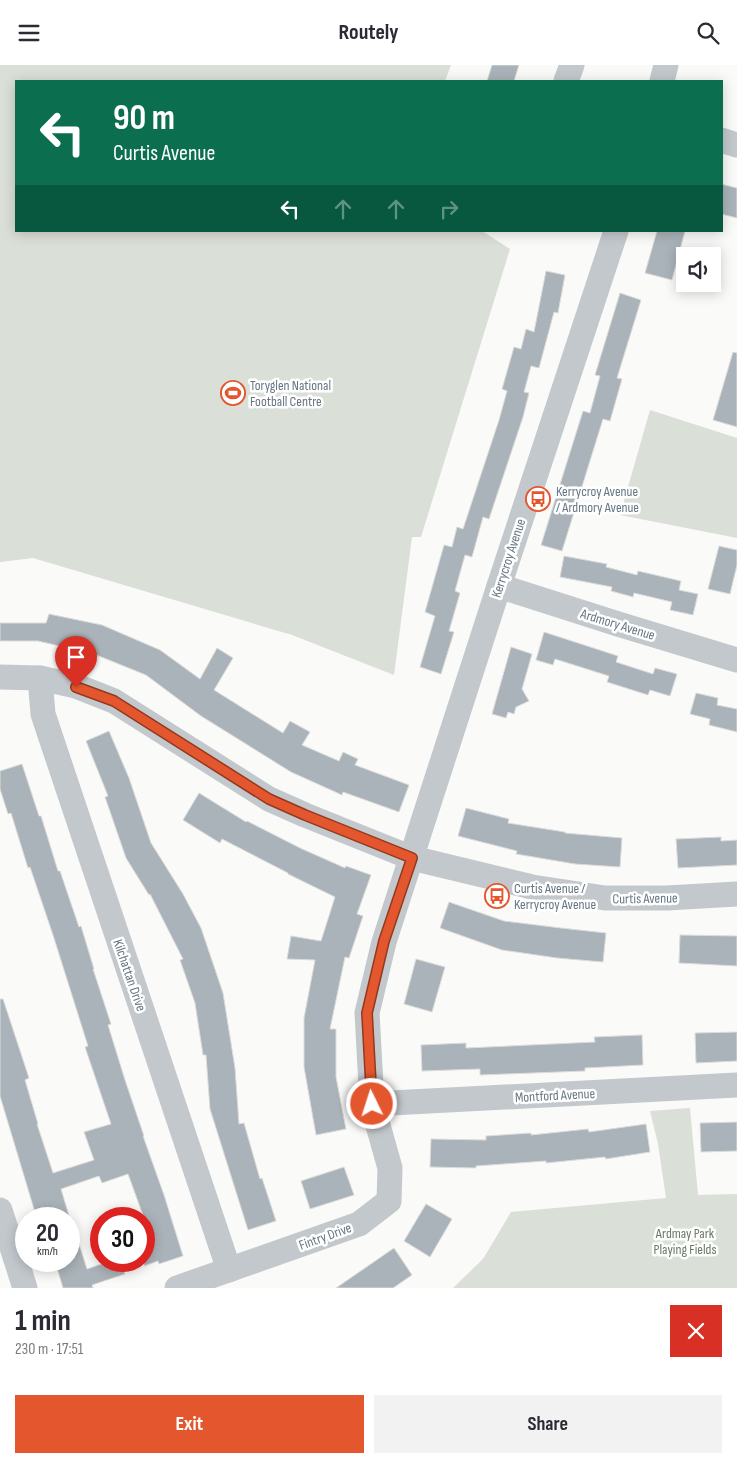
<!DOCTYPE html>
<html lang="en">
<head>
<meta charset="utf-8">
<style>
	body { margin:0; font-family:"Sofia Sans Condensed",sans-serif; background:#f2f2f3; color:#2b2b33; height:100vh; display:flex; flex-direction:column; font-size:19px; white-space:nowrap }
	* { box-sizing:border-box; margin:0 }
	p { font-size:16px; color:#7c7c81 }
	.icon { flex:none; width:28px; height:28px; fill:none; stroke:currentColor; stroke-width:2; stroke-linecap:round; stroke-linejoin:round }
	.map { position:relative; height:1223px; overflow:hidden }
	.side { display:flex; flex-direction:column; background:#fff; flex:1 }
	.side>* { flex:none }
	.top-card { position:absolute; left:15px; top:15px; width:708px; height:152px; border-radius:0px; box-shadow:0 2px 12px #0003; background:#0b6e4f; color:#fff; overflow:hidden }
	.tools { position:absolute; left:676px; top:182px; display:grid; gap:10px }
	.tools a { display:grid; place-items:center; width:45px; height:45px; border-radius:0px; background:#fff; box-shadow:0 2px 12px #0003; font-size:25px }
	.speed { position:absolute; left:15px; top:1142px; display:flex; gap:10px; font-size:25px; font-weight:700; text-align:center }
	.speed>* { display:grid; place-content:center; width:65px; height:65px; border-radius:50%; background:#fff; box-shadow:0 2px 12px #0003; line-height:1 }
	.speed small { font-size:12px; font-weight:400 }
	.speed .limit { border:8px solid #d22; background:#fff; color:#111 }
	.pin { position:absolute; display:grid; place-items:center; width:42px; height:42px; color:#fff; margin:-51px -21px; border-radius:50% 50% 50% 0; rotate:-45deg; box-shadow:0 0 5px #0007 }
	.pin .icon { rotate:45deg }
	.me { position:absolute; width:55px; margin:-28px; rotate:356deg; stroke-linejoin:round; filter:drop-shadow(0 0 4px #0008) }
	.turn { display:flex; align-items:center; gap:18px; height:105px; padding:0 15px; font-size:22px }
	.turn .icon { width:65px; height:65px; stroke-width:2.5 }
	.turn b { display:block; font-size:35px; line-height:42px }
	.lanes { display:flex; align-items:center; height:48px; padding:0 15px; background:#0003; justify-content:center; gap:25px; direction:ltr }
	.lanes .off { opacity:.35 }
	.round { display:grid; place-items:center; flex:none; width:52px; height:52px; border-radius:0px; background:#f2f2f3 }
	.head { display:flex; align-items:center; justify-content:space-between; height:85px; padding:0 15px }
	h1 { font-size:30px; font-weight:700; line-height:38px }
	.button { display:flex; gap:10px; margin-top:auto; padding:10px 15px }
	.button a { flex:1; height:58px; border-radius:0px; background:#e4572e; color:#fff; font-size:20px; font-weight:700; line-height:58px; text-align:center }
	.button a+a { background:#f2f2f3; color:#2b2b33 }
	header { display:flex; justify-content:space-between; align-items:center; height:65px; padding:0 15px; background:#fff; font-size:22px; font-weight:700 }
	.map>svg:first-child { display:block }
</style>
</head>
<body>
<header><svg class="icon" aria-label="menu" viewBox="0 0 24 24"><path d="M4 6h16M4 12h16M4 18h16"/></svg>Routely<svg class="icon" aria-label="search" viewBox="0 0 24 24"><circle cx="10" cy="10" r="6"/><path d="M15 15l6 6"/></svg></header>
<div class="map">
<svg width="737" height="1223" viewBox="0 0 737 1223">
	<rect width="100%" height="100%" fill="#fafaf8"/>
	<g fill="#dadfd7">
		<polygon points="0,0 451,0 445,16 16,16 16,166 482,166 510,184 421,472 412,472 394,610 292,570 33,493 0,497"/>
		<polygon points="650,345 737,373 737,473 620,450"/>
		<polygon points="690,1043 698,1130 737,1129 737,1223 453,1223 483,1194 511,1147 666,1133 658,1079 650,1046"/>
	</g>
	<g fill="#aab3b9" stroke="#dcdcda">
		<polygon points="492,0 519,0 514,16 487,16"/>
		<polygon points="721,119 737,123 737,153 721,149"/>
		<polygon points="657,166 685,166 672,215 645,208"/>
		<polygon points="546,206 565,210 558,248 554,247 539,303 531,301 524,327 529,328 523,352 489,454 483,452 472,492 465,490 455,526 460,528 449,566 454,567 441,609 420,602 435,551 425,547 444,480 452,482 457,462 463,464 499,355 507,326 502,324 514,282 521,284 526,264 534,267"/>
		<polygon points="620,228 641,235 617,313 622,314 610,356 603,354 562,486 541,480 583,346 590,348 600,311 595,310"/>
		<polygon points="733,287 737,288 737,362 713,355"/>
		<polygon points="719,481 737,485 737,500 730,529 708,524"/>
		<polygon points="564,491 607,499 606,502 637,510 638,506 681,516 679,525 698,529 693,550 670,545 672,537 634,528 633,532 611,526 612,522 560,512"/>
		<polygon points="49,549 102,560 160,585 200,614 217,583 233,593 214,625 283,668 290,656 310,667 302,680 339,696 343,687 358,694 355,700 409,720 399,747 343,727 342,730 291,707 201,651 146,610 94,589 38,576 0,576 0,558 46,558"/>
		<polygon points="544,567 618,591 616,597 653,609 655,603 677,609 670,631 650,625 648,630 607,617 609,611 555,594 553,600 536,595"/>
		<polygon points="511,582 532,589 522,624 529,636 516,642 514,649 508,647 506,653 492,649"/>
		<polygon points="696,628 718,633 717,640 737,644 737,667 709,660 710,654 690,649"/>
		<polygon points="109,666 129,713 151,778 183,829 201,863 223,928 235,1003 239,1059 244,1058 260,1114 262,1113 276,1156 248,1165 210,1044 206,990 203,990 195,938 180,895 183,894 150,829 149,830 126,793 105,732 108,731 86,676"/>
		<polygon points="22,699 39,751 41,751 58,806 60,806 79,862 81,861 94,904 93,904 111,959 108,960 125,1015 144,1071 143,1071 164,1130 183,1191 159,1199 158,1196 144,1201 144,1153 128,1109 102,1118 99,1111 61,1124 70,1154 37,1154 0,1031 0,934 3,934 29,1013 25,1015 38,1059 37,1059 53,1108 94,1095 84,1067 111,1059 85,982 88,981 53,870 30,802 28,803 11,748 8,749 0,724 0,706"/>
		<polygon points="199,728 246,757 247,756 300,783 345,803 346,801 371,810 357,849 363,851 349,893 345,892 330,964 336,964 336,1012 346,1064 316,1070 304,1002 304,953 315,895 287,894 291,871 321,876 335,832 288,809 288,808 222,774 220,778 183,755"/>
		<polygon points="466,743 509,754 508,758 565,767 565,768 622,773 620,802 575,799 516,789 517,786 458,771"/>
		<polygon points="721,772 721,776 737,775 737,800 678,803 676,774"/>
		<polygon points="449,837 504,856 561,863 606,868 603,897 557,893 502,885 440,863"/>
		<polygon points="680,870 737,871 737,901 679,898"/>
		<polygon points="416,894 445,902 432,947 404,939"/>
		<polygon points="737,967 737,996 696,998 695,968"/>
		<polygon points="642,970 643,1000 585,1003 585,1006 480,1010 480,1004 422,1006 421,980 466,978 466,983 595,977 594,972"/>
		<polygon points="737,1057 737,1086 701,1087 700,1058"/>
		<polygon points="646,1059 650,1087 606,1094 605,1092 546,1098 546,1096 476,1101 476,1103 430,1102 431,1074 486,1075 486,1071 531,1068 531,1070 588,1064 589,1067"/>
		<polygon points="344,1102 354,1130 310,1144 301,1116"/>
		<polygon points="426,1139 452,1154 430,1192 404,1176"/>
		<polygon points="72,1157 87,1204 110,1196 121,1196 125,1209 92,1220 93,1223 63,1223 55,1196 69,1196 69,1158"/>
		<polygon points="394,1183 412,1210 393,1223 336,1223"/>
	</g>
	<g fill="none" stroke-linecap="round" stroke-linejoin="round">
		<g stroke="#c3c8cc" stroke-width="25">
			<polyline points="566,16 572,0"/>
			<polyline points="662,16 666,0"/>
			<polyline points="721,75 737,80"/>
			<polyline points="499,521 618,559 737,595"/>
			<polyline points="0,612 40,613 76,621 114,636 269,734 305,750 412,793 532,822 605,833 667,833 737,829"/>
			<polyline points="40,613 43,649 229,1205"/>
			<polyline points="372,1039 737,1020"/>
			<polyline points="0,1145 25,1223"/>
			<polyline points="177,1223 359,1159 389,1136 390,1103 372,1039 367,948 384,877 499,521 616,166"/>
		</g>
	</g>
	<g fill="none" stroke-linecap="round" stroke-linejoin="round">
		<defs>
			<polyline id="route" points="76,622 114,636 269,734 305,750 412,793 384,876 367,948 372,1039"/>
		</defs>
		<use href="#route" stroke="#94391e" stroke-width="12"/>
		<use href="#route" stroke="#e4572e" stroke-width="9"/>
	</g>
	<defs>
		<symbol id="stadium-ring" viewBox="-11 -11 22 22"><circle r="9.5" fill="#fff" stroke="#e4572e" stroke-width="1.5"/><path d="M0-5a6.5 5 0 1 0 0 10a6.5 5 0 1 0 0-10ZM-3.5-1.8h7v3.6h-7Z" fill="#e4572e"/></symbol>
		<symbol id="bus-ring" viewBox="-11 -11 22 22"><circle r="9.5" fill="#fff" stroke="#e4572e" stroke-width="1.5"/><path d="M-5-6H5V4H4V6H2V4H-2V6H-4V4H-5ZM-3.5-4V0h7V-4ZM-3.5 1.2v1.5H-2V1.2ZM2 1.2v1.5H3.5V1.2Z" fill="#e4572e"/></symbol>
	</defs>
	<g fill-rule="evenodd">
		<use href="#stadium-ring" x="219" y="314" width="28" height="28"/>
		<use href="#bus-ring" x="524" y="420" width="28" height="28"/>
		<use href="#bus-ring" x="483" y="817" width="28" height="28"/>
	</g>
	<g text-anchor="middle" stroke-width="5" stroke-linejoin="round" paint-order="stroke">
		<g font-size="14" fill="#657683" stroke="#fff" text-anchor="start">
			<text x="250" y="325">Toryglen National<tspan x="250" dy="16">Football Centre</tspan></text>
			<text x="556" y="431">Kerrycroy Avenue<tspan x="556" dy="16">/ Ardmory Avenue</tspan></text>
			<text x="514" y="828">Curtis Avenue /<tspan x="514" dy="16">Kerrycroy Avenue</tspan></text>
		</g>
		<g font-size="14" fill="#657683" stroke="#fff">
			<text transform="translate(508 493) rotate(-72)" y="5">Kerrycroy Avenue</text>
			<text transform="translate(618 559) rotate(17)" y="5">Ardmory Avenue</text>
			<text transform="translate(645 833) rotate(-1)" y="5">Curtis Avenue</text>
			<text transform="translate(130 910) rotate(71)" y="5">Kilchattan Drive</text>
			<text transform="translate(555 1030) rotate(-3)" y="5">Montford Avenue</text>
			<text transform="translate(325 1171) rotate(-20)" y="5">Fintry Drive</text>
		</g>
		<g font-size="14" fill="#687a64" stroke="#fff">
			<text x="685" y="1173">Ardmay Park<tspan x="685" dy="16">Playing Fields</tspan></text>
		</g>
	</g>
</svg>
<div class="tools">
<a><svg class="icon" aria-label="sound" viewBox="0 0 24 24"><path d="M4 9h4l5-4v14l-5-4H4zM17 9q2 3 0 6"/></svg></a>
</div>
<div class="speed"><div>20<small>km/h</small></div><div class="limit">30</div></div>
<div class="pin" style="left:76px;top:622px;background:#d93025"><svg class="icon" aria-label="arrive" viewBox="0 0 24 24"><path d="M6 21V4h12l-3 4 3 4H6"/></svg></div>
<svg class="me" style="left:372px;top:1039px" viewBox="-20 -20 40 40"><circle r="17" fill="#e4572e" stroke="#fff" stroke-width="3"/><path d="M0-11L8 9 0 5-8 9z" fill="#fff"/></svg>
<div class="top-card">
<div class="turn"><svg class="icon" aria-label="left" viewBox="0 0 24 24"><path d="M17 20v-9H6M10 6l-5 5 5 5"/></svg><div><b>90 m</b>Curtis Avenue</div></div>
<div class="lanes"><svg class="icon" aria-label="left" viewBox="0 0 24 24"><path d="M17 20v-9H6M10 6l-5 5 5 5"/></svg><svg class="icon off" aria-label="ahead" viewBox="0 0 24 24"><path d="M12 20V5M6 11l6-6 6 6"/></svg><svg class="icon off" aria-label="ahead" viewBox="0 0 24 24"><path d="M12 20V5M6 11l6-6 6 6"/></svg><svg class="icon off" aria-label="right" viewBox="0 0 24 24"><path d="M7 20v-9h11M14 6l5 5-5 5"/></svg></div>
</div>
</div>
<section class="side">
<div class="head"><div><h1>1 min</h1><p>230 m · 17:51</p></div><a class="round" style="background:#d93025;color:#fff"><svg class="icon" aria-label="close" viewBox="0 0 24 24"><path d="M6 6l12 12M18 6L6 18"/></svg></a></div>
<div class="button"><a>Exit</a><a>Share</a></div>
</section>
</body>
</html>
